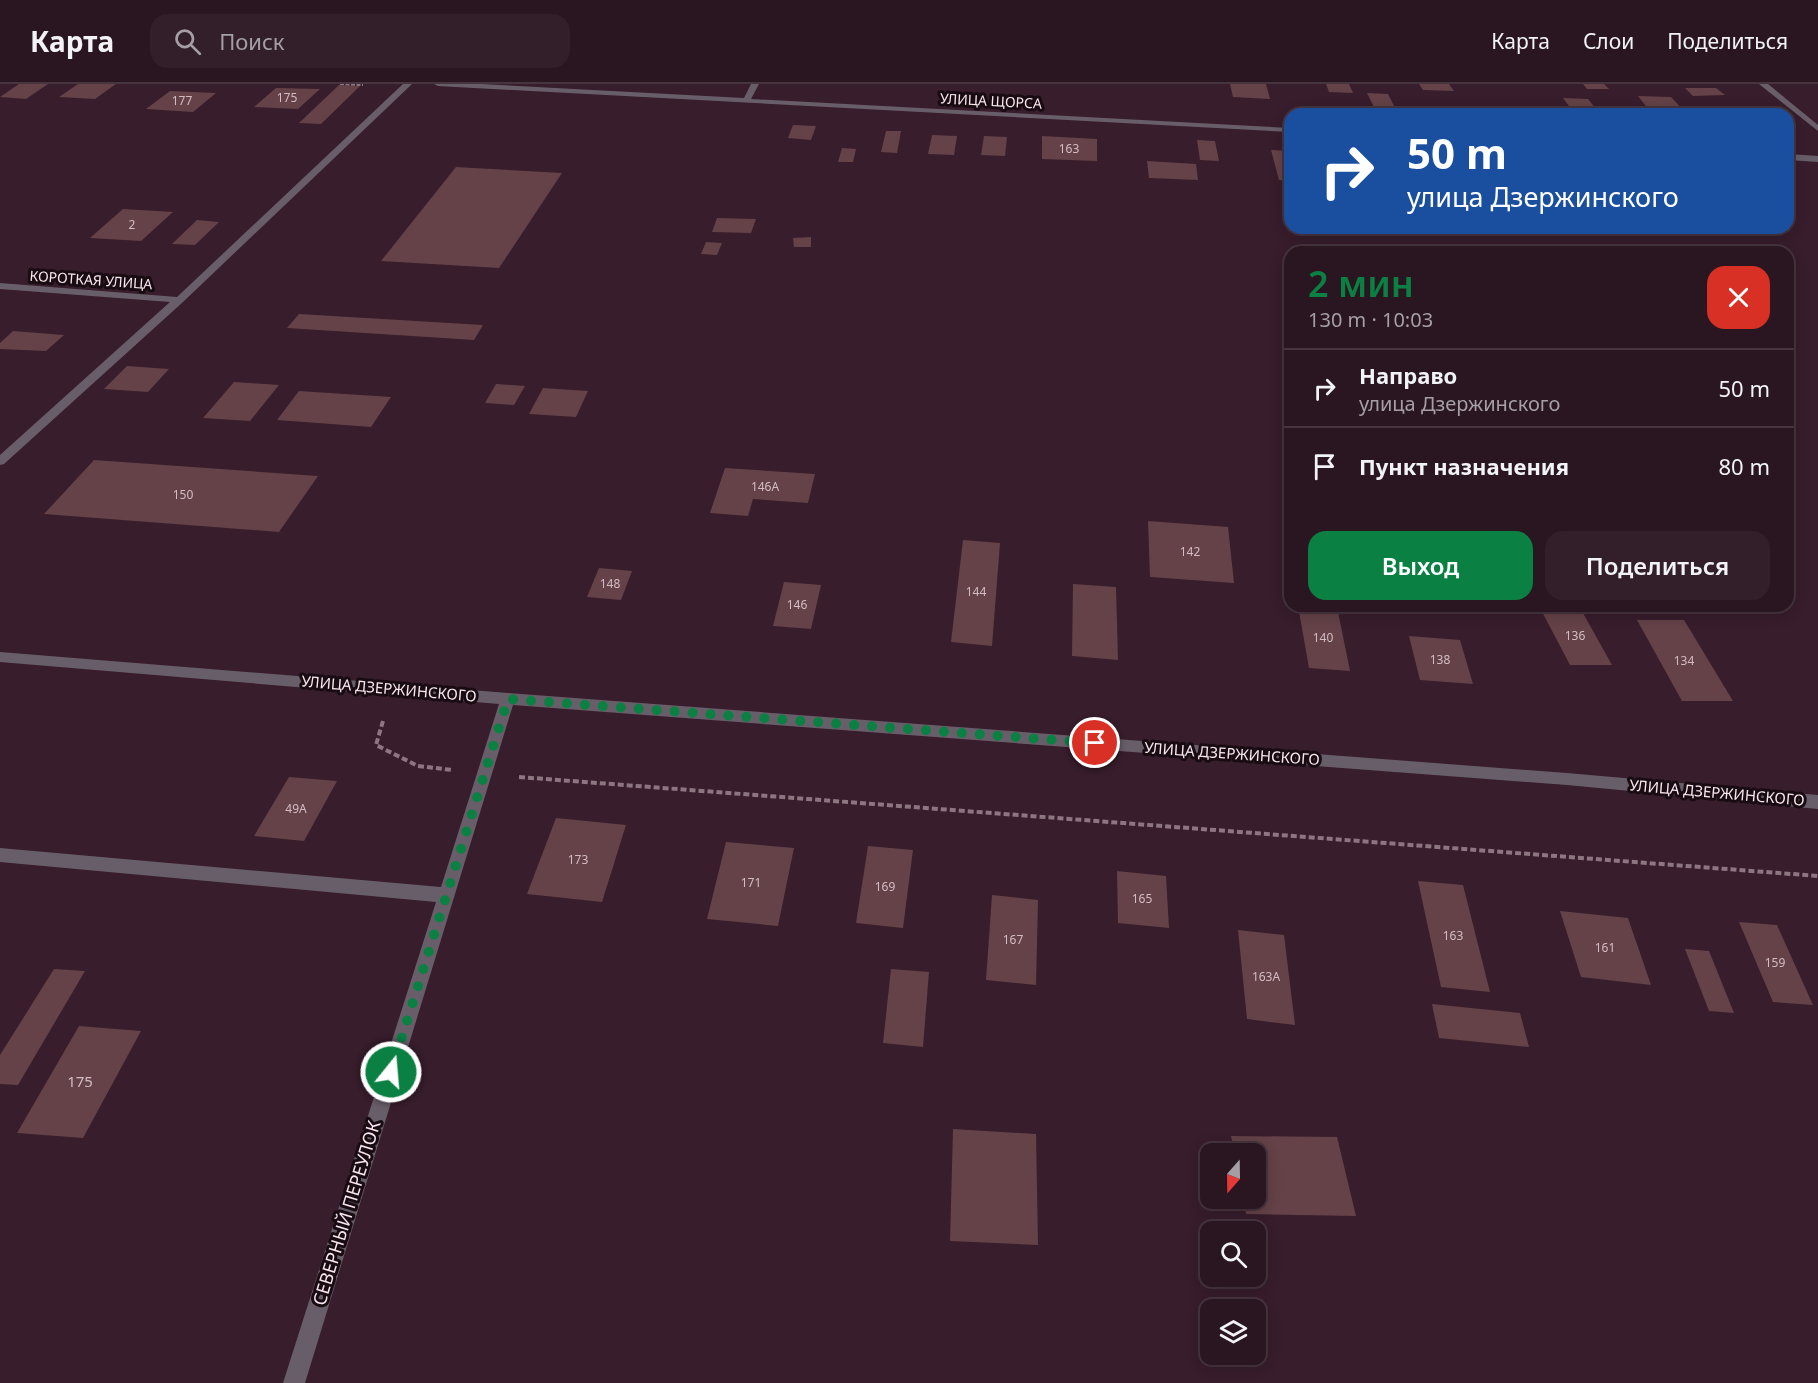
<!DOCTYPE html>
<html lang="ru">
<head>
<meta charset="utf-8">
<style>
	body { margin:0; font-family:"Noto Sans",sans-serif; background:#321f2a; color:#f1f3f6; height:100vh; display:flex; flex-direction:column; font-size:22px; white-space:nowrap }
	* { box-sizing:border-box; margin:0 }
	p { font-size:20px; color:#a59fa5 }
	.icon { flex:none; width:33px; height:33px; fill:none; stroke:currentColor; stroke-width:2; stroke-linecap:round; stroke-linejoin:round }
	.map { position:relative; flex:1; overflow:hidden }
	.details { position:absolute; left:1284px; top:162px; width:510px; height:366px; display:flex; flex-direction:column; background:#2a1621; border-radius:18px; box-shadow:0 3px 15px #0003,0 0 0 2px #46353f }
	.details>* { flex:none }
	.guide { position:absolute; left:1284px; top:24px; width:510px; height:126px; border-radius:18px; box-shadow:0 3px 15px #0003,0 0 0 2px #46353f; background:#1a4fa0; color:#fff; overflow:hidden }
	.needle { width:39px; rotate:200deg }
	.buttons { position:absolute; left:1200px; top:1059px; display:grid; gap:12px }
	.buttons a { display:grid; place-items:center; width:66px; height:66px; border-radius:12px; background:#2a1621; box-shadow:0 3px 15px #0003,0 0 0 2px #46353f; font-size:30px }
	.pin { position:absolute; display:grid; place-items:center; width:51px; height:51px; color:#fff; margin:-26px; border:3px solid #fff; border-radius:50%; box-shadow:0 2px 6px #0007 }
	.me { position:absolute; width:66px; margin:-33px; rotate:17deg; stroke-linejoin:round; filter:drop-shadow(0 0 4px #0008) }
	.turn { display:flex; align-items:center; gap:21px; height:126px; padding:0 24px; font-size:27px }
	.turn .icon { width:78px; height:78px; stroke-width:2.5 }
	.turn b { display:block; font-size:42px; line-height:51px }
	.round { display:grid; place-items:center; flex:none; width:63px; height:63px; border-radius:18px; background:#321f2a }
	.headline { display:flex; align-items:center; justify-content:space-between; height:102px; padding:0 24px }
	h1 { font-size:36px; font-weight:600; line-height:45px; color:#0b8043 }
	.cta { display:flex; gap:12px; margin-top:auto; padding:12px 24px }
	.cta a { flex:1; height:69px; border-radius:18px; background:#0b8043; color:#fff; font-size:24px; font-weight:600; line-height:69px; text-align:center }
	.cta a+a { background:#321f2a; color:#f1f3f6 }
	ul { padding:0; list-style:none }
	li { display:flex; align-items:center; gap:18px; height:78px; padding:0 24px; border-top:2px solid #46353f }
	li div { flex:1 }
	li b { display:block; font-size:22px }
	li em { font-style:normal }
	header { display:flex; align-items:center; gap:36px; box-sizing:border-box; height:84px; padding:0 30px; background:#2a1621; border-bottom:2px solid #46353f }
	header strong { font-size:28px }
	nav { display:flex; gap:33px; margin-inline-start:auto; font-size:21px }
	.search { width:420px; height:54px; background:#321f2a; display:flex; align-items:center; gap:15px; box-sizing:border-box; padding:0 21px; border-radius:18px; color:#a59fa5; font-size:22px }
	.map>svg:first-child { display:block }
</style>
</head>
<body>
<header>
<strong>Карта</strong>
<div class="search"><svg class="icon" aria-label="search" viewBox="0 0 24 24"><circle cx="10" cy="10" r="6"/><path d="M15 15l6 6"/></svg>Поиск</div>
<nav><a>Карта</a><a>Слои</a><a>Поделиться</a></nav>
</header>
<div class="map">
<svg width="1818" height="1299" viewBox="0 0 1818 1299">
	<rect width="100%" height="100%" fill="#381d2c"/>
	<g fill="#644247">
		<polygon points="19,0 48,0 26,15 0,13"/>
		<polygon points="78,0 116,0 95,15 59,13"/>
		<polygon points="1230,0 1266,0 1270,15 1233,13"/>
		<polygon points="1326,0 1349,0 1353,9 1329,8"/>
		<polygon points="1419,0 1449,0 1454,7 1423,6"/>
		<polygon points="1583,0 1604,0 1609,5 1587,5"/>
		<polygon points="339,1 360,2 321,40 299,39"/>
		<polygon points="276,4 320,5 298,25 254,23"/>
		<polygon points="1685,4 1716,4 1725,11 1693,12"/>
		<polygon points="170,7 216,9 193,28 146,25"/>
		<polygon points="1367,9 1388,10 1395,24 1374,23"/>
		<polygon points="1638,12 1671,13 1683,26 1649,26"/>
		<polygon points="1563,14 1588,15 1600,30 1575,30"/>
		<polygon points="1700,26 1720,26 1724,30 1705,30"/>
		<polygon points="793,41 816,42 811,56 788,54"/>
		<polygon points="886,47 901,47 897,69 881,68"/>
		<polygon points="932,51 957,52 954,71 928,70"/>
		<polygon points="984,52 1007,53 1005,72 981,71"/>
		<polygon points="1042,52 1097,55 1097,77 1042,75"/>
		<polygon points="1197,56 1215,57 1219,77 1200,76"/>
		<polygon points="842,64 856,65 853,78 838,78"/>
		<polygon points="1271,66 1290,67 1290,97 1279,96"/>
		<polygon points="1147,77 1196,80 1198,96 1149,94"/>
		<polygon points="456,83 562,89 499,184 381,177"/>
		<polygon points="123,125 173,128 141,157 90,154"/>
		<polygon points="717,134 756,135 751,149 712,148"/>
		<polygon points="197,136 219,138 195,161 172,160"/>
		<polygon points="811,153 811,163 794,163 793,154"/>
		<polygon points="706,158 722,159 717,171 701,170"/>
		<polygon points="299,230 483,241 474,256 287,244"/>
		<polygon points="13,247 64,251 46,267 0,265 0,259"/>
		<polygon points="127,282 169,285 148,308 104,305"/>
		<polygon points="234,298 279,301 250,337 203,334"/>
		<polygon points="496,300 525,302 514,321 485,319"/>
		<polygon points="543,304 588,307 576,333 529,330"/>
		<polygon points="299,307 391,313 371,343 277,336"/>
		<polygon points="94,376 318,392 279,448 44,430"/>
		<polygon points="725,384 815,390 808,419 753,415 748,432 710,429"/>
		<polygon points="1148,437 1228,443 1234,499 1150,493"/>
		<polygon points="963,456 1000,459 992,562 951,558"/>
		<polygon points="599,484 632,487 621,516 587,513"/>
		<polygon points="784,498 821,501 811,545 773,542"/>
		<polygon points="1073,500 1116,503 1118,576 1072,572"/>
		<polygon points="1298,522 1337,523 1350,587 1309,584"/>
		<polygon points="1539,522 1579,522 1612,581 1570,581"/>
		<polygon points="1637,536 1684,536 1733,617 1682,617"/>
		<polygon points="1409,552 1460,556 1473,600 1420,596"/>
		<polygon points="289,693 337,697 304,757 254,752"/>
		<polygon points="556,734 626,741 602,818 527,810"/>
		<polygon points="726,758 794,764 778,842 707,835"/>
		<polygon points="868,762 913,766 903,844 856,839"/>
		<polygon points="1117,787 1166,792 1169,844 1118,839"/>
		<polygon points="1418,797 1463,801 1490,908 1441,903"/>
		<polygon points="992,811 1038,816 1036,901 986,896"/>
		<polygon points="1560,827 1628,834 1651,901 1581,893"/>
		<polygon points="1739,838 1777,841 1813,921 1773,918"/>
		<polygon points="1238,846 1284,851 1295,941 1247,935"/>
		<polygon points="1685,865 1709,867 1734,929 1709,927"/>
		<polygon points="54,885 85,887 18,1001 0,1000 0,971"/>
		<polygon points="891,885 929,888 923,963 883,959"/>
		<polygon points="1432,920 1520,929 1529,963 1439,954"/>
		<polygon points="79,942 141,947 83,1054 17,1049"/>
		<polygon points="953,1045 1036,1050 1038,1161 950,1157"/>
		<polygon points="1231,1052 1337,1053 1356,1132 1246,1130 1243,1114 1256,1114 1256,1070 1235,1070"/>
	</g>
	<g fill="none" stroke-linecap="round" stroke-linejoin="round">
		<polyline stroke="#8d7682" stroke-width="2" stroke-dasharray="4 1.5" stroke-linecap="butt" points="340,0 363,1"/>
		<g stroke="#8d7682" stroke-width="4" stroke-dasharray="6 3" stroke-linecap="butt">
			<polyline points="383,637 376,661 418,682 452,686"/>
			<polyline points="519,693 1818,792"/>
		</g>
		<g fill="#685e69" fill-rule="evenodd">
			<polygon points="403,0 412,0 183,218 4,380 0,381 0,371 170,218 0,205 0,199 177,213"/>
			<polygon points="434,0 481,0 744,14 751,0 759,0 751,15 1290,44 1290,48 438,2"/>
			<polygon points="1759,0 1768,0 1818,41 1818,47"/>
			<polygon points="1788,70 1818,72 1818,78 1788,76"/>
			<polygon points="0,568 508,609 1567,689 1818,711 1818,725 1567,701 513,621 305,1299 283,1299 436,818 0,778 0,764 441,803 499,620 0,578"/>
		</g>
	</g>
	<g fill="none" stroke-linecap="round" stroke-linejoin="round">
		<polyline stroke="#0b8043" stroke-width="10" stroke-dasharray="0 18" points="391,988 508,615 1095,659"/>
	</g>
	<g text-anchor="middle" stroke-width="6" stroke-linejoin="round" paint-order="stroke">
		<g font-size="12" fill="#d3bcc4">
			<text x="287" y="18">175</text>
			<text x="182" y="21">177</text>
			<text x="1069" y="69">163</text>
			<text x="132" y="145">2</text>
			<text x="765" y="407">146А</text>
			<text x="183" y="415">150</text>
			<text x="1190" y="472">142</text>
			<text x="610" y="504">148</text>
			<text x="976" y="512">144</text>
			<text x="797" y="525">146</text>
			<text x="1575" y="556">136</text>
			<text x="1323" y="558">140</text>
			<text x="1440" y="580">138</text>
			<text x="1684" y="581">134</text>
			<text x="296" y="729">49А</text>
			<text x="578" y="780">173</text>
			<text x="751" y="803">171</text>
			<text x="885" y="807">169</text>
			<text x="1142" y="819">165</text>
			<text x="1453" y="856">163</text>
			<text x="1013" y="860">167</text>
			<text x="1605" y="868">161</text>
			<text x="1775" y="883">159</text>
			<text x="1266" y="897">163А</text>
		</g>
		<g font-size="14" fill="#f8e5ee" stroke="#180c12">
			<text transform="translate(991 17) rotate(3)" y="5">УЛИЦА ЩОРСА</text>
			<text transform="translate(91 196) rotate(4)" y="5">КОРОТКАЯ УЛИЦА</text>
		</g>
		<g font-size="15" fill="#f8e5ee" stroke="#180c12">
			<text transform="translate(389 605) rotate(5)" y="5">УЛИЦА ДЗЕРЖИНСКОГО</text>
			<text transform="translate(1232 670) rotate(4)" y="5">УЛИЦА ДЗЕРЖИНСКОГО</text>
			<text transform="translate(1717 709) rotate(5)" y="5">УЛИЦА ДЗЕРЖИНСКОГО</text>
		</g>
		<g font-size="15" fill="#d3bcc4">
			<text x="80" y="1003">175</text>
		</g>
		<g font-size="18" fill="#f8e5ee" stroke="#180c12">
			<text transform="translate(347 1129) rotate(-73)" y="6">СЕВЕРНЫЙ ПЕРЕУЛОК</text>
		</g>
	</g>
</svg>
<div class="buttons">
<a><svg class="needle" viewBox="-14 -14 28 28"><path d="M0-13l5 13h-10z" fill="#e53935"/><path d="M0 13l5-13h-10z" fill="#a59fa5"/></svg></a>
<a><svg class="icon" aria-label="search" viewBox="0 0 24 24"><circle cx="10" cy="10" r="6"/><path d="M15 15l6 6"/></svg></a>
<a><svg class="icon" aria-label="layers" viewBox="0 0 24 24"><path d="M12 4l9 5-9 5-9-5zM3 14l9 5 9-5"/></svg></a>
</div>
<div class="pin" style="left:1095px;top:659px;background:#d93025"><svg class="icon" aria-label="arrive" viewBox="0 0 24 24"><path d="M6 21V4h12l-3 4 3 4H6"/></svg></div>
<svg class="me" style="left:391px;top:988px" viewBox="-20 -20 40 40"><circle r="17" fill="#0b8043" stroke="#fff" stroke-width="3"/><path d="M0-11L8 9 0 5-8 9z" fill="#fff"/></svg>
<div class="guide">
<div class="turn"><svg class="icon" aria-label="right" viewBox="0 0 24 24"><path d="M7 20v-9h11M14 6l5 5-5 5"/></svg><div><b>50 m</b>улица Дзержинского</div></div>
</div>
<section class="details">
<div class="headline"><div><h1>2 мин</h1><p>130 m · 10:03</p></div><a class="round" style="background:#d93025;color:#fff"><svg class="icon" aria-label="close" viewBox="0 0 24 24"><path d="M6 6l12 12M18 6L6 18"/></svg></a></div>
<ul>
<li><svg class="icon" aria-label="right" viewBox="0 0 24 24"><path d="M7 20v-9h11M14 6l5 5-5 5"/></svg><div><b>Направо</b><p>улица Дзержинского</p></div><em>50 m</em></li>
<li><svg class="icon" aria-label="arrive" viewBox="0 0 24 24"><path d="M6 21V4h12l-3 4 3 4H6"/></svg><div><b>Пункт назначения</b></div><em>80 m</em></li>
</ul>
<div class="cta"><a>Выход</a><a>Поделиться</a></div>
</section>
</div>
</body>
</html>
